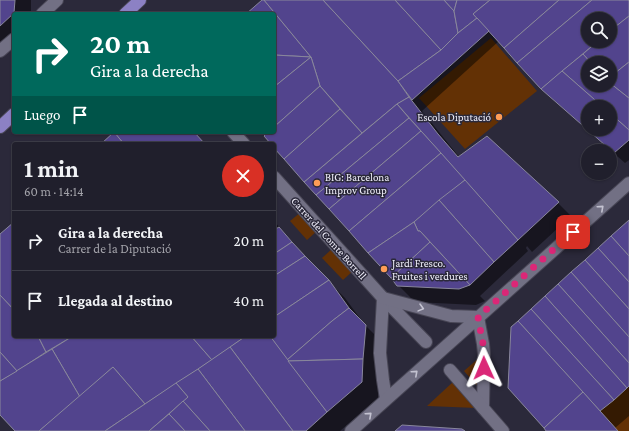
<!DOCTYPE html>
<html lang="es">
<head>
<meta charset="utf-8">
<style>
	body { margin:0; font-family:"Crimson Pro",serif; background:#282734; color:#f1f3f6; height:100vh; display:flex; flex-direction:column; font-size:15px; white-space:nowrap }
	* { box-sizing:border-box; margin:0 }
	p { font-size:13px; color:#a2a2a9 }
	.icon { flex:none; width:22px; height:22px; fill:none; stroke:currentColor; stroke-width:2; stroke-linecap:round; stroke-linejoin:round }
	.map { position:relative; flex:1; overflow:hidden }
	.drawer { position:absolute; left:12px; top:142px; width:264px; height:196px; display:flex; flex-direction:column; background:#201f2c; border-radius:4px; box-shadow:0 1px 3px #0004,0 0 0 1px #3d3d48 }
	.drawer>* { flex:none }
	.top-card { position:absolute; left:12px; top:12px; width:264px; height:122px; border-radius:4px; box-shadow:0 1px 3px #0004,0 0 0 1px #3d3d48; background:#00695c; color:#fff; overflow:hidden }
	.tools { position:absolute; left:581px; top:12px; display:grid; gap:8px }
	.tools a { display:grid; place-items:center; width:36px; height:36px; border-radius:50%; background:#201f2c; box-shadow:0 1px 3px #0004,0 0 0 1px #3d3d48; font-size:20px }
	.pin { position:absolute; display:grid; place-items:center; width:34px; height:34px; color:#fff; margin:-17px; border-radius:8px; box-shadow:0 2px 6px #0006 }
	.me { position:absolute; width:44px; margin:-22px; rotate:359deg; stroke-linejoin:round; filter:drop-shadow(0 0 3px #0008) }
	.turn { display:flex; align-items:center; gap:14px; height:84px; padding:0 12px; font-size:18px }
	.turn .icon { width:52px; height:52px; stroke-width:2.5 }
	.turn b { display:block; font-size:28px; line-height:34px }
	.then { display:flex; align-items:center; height:38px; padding:0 12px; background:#0003; gap:8px; font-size:15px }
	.round { display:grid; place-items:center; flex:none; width:42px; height:42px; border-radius:21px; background:#282734 }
	.head { display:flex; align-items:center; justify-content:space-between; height:68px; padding:0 12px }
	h1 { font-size:24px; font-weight:700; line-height:30px }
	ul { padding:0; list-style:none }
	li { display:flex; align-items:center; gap:12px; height:60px; padding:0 12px; border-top:1px solid #3d3d48 }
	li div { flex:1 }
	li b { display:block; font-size:15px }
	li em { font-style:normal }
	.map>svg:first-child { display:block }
</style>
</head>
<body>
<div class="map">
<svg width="629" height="431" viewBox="0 0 629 431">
	<rect width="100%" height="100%" fill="#2b293a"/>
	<g fill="#633105">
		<polygon points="491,38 537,91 465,149 419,98"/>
		<polygon points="301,212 318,230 307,240 290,221"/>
		<polygon points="333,248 354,270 343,280 322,258"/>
		<polygon points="481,356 479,388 464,371"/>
		<polygon points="453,382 477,408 427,406"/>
		<polygon points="629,386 629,431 618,431 600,411"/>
	</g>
	<g fill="#0007" fill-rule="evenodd">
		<polygon points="0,0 31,0 31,14 14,14 14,43 0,56"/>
		<path d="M 264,0 L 628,0 L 629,1 L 629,160 L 625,163 L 553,100 L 499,41 L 422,111 L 460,158 L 558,203 L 571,216 L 532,252 L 527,246 L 526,248 L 528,251 L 480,296 L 485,301 L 476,305 L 415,302 L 398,285 L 274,146 L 274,144 L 272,144 L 261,132 L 274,132 L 274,14 L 247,14 ZM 588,19 L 610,19 L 610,41 L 588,41 ZM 588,63 L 610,63 L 610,85 L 588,85 ZM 588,107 L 610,107 L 610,129 L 588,129 Z"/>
		<polygon points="274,221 319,272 345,298 365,325 382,342 378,375 378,398 340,431 17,431 0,414 0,236 14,223 14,336 274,336"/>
		<polygon points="629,222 629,416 615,428 618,431 548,431"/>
	</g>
	<g fill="#52448d" stroke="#89879c">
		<polygon points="0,0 15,0 14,13 0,26"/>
		<polygon points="262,0 264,0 311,57 274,55 274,14 246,14"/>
		<polygon points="264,0 323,0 398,81 409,97 397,104 362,133 320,86 311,57"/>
		<polygon points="323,0 395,0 441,50 398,81"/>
		<polygon points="395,0 444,0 454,11 458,33 441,50"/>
		<polygon points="444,0 457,0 454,11"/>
		<polygon points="457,0 490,0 473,14 477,18 458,33 454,11"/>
		<polygon points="490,0 559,0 504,48 473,14"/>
		<polygon points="559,0 592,0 517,63 504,48"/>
		<polygon points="592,0 628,0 629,1 629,16 610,31 610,19 588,19 588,41 598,41 541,89 517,63"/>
		<polygon points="629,16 629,62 610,77 610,63 591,63 583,54 598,41 610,41 610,31"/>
		<polygon points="477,18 489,31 412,100 398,81 441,50 458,33"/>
		<polygon points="583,54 591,63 588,63 588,85 610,85 610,83 629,98 629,130 610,113 610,107 603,107 562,71"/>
		<polygon points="274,55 311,57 274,87"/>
		<polygon points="311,57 320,86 274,127 274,87"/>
		<polygon points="629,62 629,98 610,83 610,77"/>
		<polygon points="562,71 603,107 588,107 588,129 610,129 610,113 629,130 629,140 614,153 541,89"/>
		<polygon points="320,86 340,109 284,159 274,148 274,144 271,144 264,136 268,132 274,132 274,127"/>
		<polygon points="409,97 438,134 458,157 487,136 559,202 518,240 397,104"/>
		<polygon points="397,104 409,118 316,195 304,182"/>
		<polygon points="340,109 362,133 304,182 284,159"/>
		<polygon points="409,118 421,131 329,209 316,195"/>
		<polygon points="421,131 441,153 349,231 329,209"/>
		<polygon points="114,132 194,132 205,144 124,144"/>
		<polygon points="114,132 124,144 101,144"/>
		<polygon points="441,153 465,180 414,222 368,253 349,231"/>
		<polygon points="465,180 518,240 494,262 439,200"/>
		<polygon points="439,200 494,262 470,285 420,231 418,231 414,222"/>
		<polygon points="629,220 629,256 611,236"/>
		<polygon points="14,222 14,310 0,295 0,234"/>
		<polygon points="414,222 418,231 420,231 430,242 391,278 368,253"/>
		<polygon points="279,227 292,242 274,254 274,230"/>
		<polygon points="611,236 629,256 629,282 598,248"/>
		<polygon points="292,242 305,256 274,276 274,254"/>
		<polygon points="430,242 470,285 459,289 397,286 391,278"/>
		<polygon points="598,248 629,282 629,309 585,260"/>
		<polygon points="305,256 329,280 274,317 274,276"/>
		<polygon points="585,260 629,309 629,337 571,272"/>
		<polygon points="571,272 629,337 629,363 558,284"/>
		<polygon points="329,280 349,308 332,321 287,360 270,336 274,336 274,317"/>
		<polygon points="558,284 629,363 629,386 627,388 545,296"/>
		<polygon points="0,295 14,310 14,336 38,336 46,352 17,371 0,352"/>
		<polygon points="545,296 627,388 614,400 531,309"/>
		<polygon points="349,308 366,325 363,359 288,361 287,360 332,321"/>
		<polygon points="531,309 614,400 600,411 518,321"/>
		<polygon points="518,321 583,392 544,428 508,388 511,327"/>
		<polygon points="38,336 73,336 46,352"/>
		<polygon points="73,336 191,336 212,360 145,404 113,367 80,397 52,349"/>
		<polygon points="191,336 246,336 212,360"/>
		<polygon points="246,336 270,336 327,412 306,431 293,431 230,347"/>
		<polygon points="230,347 293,431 245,431 198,369"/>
		<polygon points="52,349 80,397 39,431 15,431 0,415 0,381"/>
		<polygon points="0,352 17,371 0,381"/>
		<polygon points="363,359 362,382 327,412 288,361"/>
		<polygon points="113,367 145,404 105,431 39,431"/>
		<polygon points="198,369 245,431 210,431 183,401 188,397 176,383"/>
		<polygon points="176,383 188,397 149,431 105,431"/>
		<polygon points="583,392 618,431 546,431 544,428"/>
		<polygon points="183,401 210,431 185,431 169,414"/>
		<polygon points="169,414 185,431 149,431"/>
		<polygon points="402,425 462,429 465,431 395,431"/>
	</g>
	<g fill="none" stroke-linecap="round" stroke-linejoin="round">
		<defs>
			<g id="street">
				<polyline points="42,14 57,0"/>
				<polyline points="0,51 14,39"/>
				<polyline points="233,132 244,144"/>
				<polyline points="274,177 383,298 426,342"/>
				<polyline points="383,298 380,353 383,380 386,399"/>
				<polyline points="383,298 451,316 478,317"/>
				<polyline points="478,317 483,344 484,354 483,408"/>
				<polyline points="450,370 503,431"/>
				<polyline points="351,431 629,183"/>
			</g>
			<g id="primary">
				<polyline points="125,14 140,0"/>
				<polyline points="0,127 14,114"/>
			</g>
		</defs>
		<use href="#street" stroke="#484655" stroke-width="14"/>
		<use href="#primary" stroke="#484655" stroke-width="14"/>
		<use href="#street" stroke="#727084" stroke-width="12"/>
		<use href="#primary" stroke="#8c81c4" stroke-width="12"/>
	</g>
	<defs><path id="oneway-chevron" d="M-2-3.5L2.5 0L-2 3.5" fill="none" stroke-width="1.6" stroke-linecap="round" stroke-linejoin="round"/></defs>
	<g stroke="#c4c3d1">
		<use href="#oneway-chevron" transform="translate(601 208) rotate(-42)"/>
		<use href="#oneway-chevron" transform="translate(421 308) rotate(15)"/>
		<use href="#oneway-chevron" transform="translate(415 373) rotate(-42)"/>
		<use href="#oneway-chevron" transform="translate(369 415) rotate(-42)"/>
	</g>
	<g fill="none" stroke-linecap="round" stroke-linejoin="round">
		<polyline stroke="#db2777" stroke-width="7" stroke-dasharray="0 12.6" points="484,368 483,344 478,317 573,232"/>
	</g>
	<g fill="#fd9c56" stroke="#2b293a" stroke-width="1.5">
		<circle cx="499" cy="117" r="4"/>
		<circle cx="317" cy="183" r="4"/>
		<circle cx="384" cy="269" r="4"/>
	</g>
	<g text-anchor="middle" stroke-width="3" stroke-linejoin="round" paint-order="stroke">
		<g font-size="11" fill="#f0effb" stroke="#2b293a" text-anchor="start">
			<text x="491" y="121" text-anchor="end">Escola Diputació</text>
			<text x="325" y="181">BIG: Barcelona<tspan x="325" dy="13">Improv Group</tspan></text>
			<text x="392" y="267">Jardi Fresco.<tspan x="392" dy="13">Fruites i verdures</tspan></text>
		</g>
		<g font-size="11" fill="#f0effb" stroke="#2b293a">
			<text transform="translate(329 238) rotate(48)" y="4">Carrer del Comte Borrell</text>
		</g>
	</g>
</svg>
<div class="tools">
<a><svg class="icon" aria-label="search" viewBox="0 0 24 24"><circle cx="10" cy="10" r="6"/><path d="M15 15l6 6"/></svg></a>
<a><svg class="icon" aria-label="layers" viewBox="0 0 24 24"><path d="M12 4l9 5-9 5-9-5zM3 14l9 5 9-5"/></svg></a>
<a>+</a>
<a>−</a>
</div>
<div class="pin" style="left:573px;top:232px;background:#d93025"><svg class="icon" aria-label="arrive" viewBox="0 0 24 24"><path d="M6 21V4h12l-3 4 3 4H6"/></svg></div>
<svg class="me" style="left:484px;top:368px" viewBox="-20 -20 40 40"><path d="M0-17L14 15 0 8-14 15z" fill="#db2777" stroke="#fff" stroke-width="4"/></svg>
<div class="top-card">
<div class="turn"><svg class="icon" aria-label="right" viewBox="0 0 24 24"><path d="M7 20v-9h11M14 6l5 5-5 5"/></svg><div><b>20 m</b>Gira a la derecha</div></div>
<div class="then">Luego<svg class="icon" aria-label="arrive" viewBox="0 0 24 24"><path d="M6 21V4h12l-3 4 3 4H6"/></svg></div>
</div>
<section class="drawer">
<div class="head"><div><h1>1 min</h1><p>60 m · 14:14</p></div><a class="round" style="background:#d93025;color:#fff"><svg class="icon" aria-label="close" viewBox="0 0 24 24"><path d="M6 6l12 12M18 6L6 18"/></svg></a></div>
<ul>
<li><svg class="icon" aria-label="right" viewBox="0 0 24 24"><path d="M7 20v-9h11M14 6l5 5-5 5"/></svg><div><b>Gira a la derecha</b><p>Carrer de la Diputació</p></div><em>20 m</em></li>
<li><svg class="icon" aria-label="arrive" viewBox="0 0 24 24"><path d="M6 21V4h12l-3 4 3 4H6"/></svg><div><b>Llegada al destino</b></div><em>40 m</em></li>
</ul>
</section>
</div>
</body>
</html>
